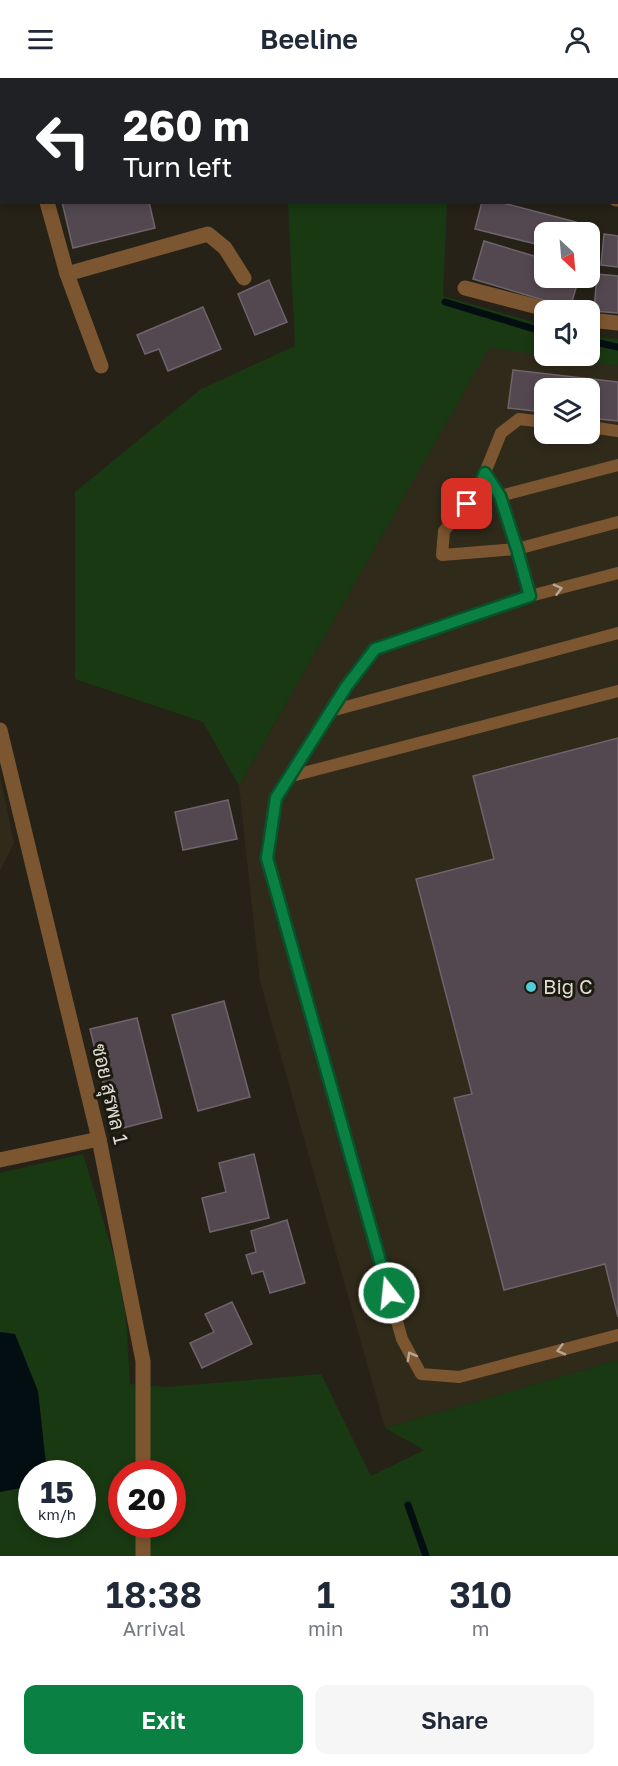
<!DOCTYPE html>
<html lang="en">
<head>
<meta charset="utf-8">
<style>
	body { margin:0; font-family:"Golos Text",Sarabun,sans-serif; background:#f6f6f7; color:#1f2937; height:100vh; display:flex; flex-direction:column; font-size:22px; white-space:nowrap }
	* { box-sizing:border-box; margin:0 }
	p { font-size:20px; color:#747a83 }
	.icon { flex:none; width:33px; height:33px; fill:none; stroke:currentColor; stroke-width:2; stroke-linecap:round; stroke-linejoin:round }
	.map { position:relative; height:1478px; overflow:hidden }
	.side { display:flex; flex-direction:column; background:#fff; flex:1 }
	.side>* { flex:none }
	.guide { position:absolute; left:0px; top:0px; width:618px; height:126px; box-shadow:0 3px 9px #0003; background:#202124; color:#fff; overflow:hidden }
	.needle { width:39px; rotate:154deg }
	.buttons { position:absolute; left:534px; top:144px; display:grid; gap:12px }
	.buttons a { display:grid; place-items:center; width:66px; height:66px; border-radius:12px; background:#fff; box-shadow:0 3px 9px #0003; font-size:30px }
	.speed { position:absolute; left:18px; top:1382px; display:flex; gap:12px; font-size:30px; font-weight:700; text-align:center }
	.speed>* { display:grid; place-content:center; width:78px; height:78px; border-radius:50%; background:#fff; box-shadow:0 3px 9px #0003; line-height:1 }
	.speed small { font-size:15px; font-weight:400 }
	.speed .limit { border:9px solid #d22; background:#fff; color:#111 }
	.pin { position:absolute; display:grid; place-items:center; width:51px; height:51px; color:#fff; margin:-26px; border-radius:12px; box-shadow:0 3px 9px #0006 }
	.me { position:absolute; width:66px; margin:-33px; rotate:344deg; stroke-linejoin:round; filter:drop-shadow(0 0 4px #0008) }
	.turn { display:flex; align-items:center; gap:21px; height:126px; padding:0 24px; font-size:27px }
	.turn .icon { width:78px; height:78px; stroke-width:2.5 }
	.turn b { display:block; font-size:42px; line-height:51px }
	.eta { display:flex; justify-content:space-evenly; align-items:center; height:102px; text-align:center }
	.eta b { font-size:36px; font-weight:600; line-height:42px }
	.button { display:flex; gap:12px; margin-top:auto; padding:12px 24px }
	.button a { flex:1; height:69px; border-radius:12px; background:#0b8043; color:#fff; font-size:24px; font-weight:600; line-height:69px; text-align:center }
	.button a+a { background:#f6f6f7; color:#1f2937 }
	header { display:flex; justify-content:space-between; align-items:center; height:78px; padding:0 24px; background:#fff; font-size:27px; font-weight:600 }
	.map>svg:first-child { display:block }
</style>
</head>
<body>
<header><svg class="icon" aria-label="menu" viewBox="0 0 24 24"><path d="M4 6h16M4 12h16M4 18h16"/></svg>Beeline<svg class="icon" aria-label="person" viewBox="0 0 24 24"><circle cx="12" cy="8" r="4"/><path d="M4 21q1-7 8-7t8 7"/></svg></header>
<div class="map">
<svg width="618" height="1478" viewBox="0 0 618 1478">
	<rect width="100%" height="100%" fill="#262218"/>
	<g fill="#302a1a" fill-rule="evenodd">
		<path d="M 489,269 L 618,288 L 618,660 L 473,698 L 494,781 L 416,801 L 472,1016 L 455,1020 L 504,1212 L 605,1186 L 618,1239 L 618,1282 L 385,1350 L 260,903 L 239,708 ZM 544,310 L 590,310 L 590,356 L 544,356 Z"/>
		<polygon points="0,698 14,765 0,793"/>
	</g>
	<g fill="#193912" fill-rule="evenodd">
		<polygon points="164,0 452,0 164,1"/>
		<polygon points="288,125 447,125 443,218 544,247 544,277 489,270 239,708 203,644 75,601 75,414 201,311 295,268"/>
		<polygon points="590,259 618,261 618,288 545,278 590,278"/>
		<path d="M 83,1076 L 115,1181 L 126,1239 L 130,1306 L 166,1309 L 321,1296 L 371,1398 L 424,1372 L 385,1350 L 618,1282 L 618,1478 L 0,1478 L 0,1095 ZM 32,1395 L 82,1395 L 82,1446 L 32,1446 ZM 122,1395 L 172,1395 L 172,1446 L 122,1446 Z"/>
	</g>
	<polygon fill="#030e12" points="0,1254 15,1256 38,1313 47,1395 32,1395 31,1408 0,1414"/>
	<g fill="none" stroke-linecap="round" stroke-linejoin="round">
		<g stroke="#030e12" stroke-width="7">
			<polyline points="445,224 544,254"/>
			<polyline points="590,263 618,269"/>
			<polyline points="408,1427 426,1478"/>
		</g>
	</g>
	<g fill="#53484f" stroke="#70646c" stroke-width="1.5">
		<polygon points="62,124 149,124 155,150 73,170"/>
		<polygon points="482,124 499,124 576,144 573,154 544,154 544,168 475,151"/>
		<polygon points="604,156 618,158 618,189 601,187"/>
		<polygon points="484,163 544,181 544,200 579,200 570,230 473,201"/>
		<polygon points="597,196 618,198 618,235 594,233"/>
		<polygon points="269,202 287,244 255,257 238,216"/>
		<polygon points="203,229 221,271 168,293 159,271 145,276 137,257"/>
		<polygon points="513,292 618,304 618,343 590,340 590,310 544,310 544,334 508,330"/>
		<polygon points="618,660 618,1239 605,1186 504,1212 454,1020 472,1016 416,801 494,781 473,698"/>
		<polygon points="228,722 237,761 183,772 175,734"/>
		<polygon points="224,923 250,1019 198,1033 172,937"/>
		<polygon points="137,940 162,1040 115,1052 90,951"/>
		<polygon points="254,1076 269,1140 210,1154 202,1120 226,1114 219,1085"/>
		<polygon points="287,1142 305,1205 270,1215 263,1193 252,1196 246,1177 256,1174 251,1153"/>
		<polygon points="232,1224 252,1266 202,1290 190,1265 214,1254 205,1236"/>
	</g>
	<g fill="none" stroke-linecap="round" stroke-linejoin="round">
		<g stroke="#7c5630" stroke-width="12">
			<polyline points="590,349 618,353"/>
			<polyline points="485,395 500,418 517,471 618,444"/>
			<polyline points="500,418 618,387"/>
			<polyline points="618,495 530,518 375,571 346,609 276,720 267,780 402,1261 421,1296 459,1299 618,1257"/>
			<polyline points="530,518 517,471 442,477 444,453 478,412 501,355 519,341 544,344"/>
			<polyline points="331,633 618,555"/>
			<polyline points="288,699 618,613"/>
		</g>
		<g stroke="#7c5630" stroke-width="15">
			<polyline points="14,0 14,2"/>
			<polyline points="594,0 594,2"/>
			<polyline points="477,2 477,0"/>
			<polyline points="616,121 618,121"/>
			<polyline points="47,124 67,196 101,288"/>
			<polyline points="67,196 208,156 225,170 244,200"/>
			<polyline points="465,210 550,232"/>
			<polyline points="590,242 618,245"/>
			<polyline points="0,652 99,1061 143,1283 143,1395"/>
			<polyline points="0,1082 99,1061"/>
			<polyline points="143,1446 143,1478"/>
		</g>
	</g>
	<defs><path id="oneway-chevron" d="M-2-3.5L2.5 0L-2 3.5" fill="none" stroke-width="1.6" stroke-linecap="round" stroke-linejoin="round" transform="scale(1.5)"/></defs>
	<g stroke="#b7a693">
		<use href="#oneway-chevron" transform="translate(558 511) rotate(-15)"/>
		<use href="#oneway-chevron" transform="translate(561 1272) rotate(165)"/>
		<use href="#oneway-chevron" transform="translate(411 1278) rotate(-119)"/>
	</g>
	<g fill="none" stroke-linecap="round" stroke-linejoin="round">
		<defs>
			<polyline id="route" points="389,1215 267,780 276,720 346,609 375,571 530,518 517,471 500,418 485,395 478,412 467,426"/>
		</defs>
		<use href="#route" stroke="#07532c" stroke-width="15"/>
		<use href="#route" stroke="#0b8043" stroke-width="10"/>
	</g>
	<circle fill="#52ccd6" stroke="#1c190f" stroke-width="2" cx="531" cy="909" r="6"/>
	<g text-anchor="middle" stroke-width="6" stroke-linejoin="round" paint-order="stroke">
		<g font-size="20" fill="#dedcd5" stroke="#1c190f" text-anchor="start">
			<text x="543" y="916">Big C</text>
		</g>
		<g font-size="20" fill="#dedcd5" stroke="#1c190f">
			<text transform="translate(110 1016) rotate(77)" y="7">ซอย สุรพล 1</text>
		</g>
	</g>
</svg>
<div class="buttons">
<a><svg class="needle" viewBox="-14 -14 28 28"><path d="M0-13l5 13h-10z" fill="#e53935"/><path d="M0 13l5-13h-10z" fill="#747a83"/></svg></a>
<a><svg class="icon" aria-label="sound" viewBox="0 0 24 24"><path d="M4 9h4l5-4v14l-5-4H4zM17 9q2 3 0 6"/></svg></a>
<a><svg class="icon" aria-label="layers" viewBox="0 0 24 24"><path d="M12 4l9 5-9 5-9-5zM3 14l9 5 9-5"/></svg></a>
</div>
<div class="speed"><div>15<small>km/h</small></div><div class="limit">20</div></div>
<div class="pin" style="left:467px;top:426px;background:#d93025"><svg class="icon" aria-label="arrive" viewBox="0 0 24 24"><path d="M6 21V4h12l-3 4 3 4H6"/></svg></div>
<svg class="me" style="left:389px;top:1215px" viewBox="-20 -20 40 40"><circle r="17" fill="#0b8043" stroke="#fff" stroke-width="3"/><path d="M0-11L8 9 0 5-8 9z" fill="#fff"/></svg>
<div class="guide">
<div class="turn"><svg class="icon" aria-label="left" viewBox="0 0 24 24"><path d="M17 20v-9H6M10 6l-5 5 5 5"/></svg><div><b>260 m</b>Turn left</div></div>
</div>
</div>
<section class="side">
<div class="eta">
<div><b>18:38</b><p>Arrival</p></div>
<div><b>1</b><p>min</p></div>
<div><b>310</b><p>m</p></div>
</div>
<div class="button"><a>Exit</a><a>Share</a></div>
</section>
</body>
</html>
